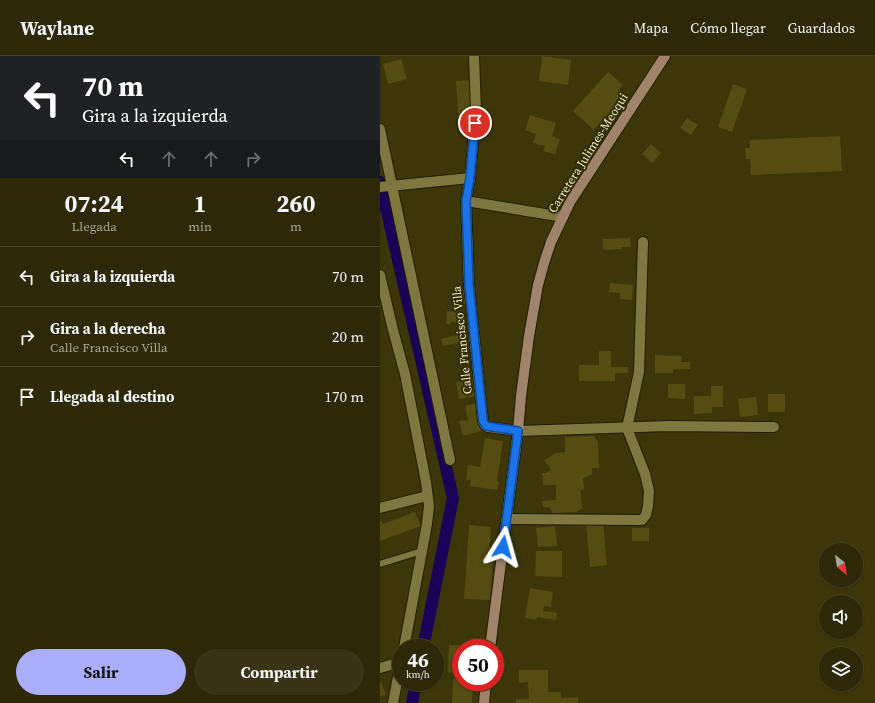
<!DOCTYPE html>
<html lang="es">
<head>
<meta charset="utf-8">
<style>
	body { margin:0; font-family:"Source Serif 4",serif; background:#393415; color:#f1f3f6; height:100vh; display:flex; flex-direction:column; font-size:15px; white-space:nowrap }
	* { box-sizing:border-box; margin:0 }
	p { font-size:13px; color:#a7a69b }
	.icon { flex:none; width:22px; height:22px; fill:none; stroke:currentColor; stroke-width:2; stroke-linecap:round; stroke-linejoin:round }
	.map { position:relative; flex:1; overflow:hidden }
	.drawer { display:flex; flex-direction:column; background:#2d2807; width:380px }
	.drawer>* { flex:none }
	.top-card { background:#202124; color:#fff; overflow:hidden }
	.needle { width:26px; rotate:150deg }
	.buttons { position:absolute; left:439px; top:487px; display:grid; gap:8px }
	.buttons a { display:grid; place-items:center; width:44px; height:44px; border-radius:50%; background:#2d2807; box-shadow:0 1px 3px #0004,0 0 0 1px #484428; font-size:20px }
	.speed { position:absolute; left:12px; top:583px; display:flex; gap:8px; font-size:20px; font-weight:700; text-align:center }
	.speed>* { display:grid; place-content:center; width:52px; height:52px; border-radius:50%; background:#2d2807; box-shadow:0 1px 3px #0004,0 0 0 1px #484428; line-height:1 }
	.speed small { font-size:10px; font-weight:400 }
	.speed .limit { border:6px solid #d22; background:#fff; color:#111 }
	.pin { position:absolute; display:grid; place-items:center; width:34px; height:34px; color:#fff; margin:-17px; border:2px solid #fff; border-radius:50%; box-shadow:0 1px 4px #0007 }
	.me { position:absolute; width:44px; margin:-22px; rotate:8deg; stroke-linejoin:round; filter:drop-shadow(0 0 3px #0008) }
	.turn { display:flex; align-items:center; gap:14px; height:84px; padding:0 16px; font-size:18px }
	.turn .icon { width:52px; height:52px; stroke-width:2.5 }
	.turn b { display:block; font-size:28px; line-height:34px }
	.lanes { display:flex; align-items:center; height:38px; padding:0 16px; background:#0003; justify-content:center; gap:20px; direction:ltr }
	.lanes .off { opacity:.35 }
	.eta { display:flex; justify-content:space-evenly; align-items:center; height:68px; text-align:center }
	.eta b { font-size:24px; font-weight:700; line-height:28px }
	.action { display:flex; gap:8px; margin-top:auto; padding:8px 16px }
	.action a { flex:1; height:46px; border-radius:24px; background:#abaffb; color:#111; font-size:16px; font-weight:700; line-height:46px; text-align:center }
	.action a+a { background:#393415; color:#f1f3f6 }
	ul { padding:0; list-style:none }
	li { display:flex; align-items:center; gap:12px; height:60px; padding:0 16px; border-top:1px solid #484428 }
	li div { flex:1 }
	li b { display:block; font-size:15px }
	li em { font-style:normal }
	header { display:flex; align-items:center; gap:24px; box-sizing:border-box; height:56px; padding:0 20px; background:#2d2807; border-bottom:1px solid #484428 }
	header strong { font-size:19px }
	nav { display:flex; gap:22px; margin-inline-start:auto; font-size:14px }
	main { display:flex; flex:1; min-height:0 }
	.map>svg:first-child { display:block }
</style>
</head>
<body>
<header>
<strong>Waylane</strong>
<nav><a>Mapa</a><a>Cómo llegar</a><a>Guardados</a></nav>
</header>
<main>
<section class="drawer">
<div class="top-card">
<div class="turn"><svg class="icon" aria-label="left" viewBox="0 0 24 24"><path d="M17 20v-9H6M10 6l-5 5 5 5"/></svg><div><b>70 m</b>Gira a la izquierda</div></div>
<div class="lanes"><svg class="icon" aria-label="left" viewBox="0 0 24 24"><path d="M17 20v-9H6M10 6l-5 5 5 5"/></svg><svg class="icon off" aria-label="ahead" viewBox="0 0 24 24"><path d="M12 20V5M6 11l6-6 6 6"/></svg><svg class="icon off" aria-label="ahead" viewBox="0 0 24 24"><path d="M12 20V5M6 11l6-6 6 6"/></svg><svg class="icon off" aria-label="right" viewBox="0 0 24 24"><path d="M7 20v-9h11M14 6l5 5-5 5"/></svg></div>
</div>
<div class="eta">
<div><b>07:24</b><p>Llegada</p></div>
<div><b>1</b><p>min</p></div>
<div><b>260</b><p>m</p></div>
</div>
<ul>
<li><svg class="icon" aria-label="left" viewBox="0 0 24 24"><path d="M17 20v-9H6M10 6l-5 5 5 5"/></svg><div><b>Gira a la izquierda</b></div><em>70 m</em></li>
<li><svg class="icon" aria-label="right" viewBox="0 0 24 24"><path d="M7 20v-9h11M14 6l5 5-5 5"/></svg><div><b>Gira a la derecha</b><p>Calle Francisco Villa</p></div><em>20 m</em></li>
<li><svg class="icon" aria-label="arrive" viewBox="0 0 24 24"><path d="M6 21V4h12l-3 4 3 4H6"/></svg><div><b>Llegada al destino</b></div><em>170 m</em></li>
</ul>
<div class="action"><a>Salir</a><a>Compartir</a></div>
</section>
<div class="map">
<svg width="495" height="647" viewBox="0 0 495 647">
	<rect width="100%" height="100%" fill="#3c3609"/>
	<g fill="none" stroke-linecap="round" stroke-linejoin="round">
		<g stroke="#190258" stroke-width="12">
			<polyline points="0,126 73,442 43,592"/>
			<polyline points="32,647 36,626"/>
		</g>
	</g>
	<g fill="#544c11">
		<polygon points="162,0 191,4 188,29 159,25"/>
		<polygon points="21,3 27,23 8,28 3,8"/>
		<polygon points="228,16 243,29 239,34 245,39 214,74 193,55"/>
		<polygon points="91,24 95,67 79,69 76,25"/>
		<polygon points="353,28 367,33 352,76 338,71"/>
		<polygon points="150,59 176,67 172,80 180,83 175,98 163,95 165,90 153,87 156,78 145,74"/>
		<polygon points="307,62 318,69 311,79 300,72"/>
		<polygon points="460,80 462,115 371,119 370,103 366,103 365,92 370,92 370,84"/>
		<polygon points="271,88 281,97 272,107 262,98"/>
		<polygon points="250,182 251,191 241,191 241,193 223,194 223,183"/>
		<polygon points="230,227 253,229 252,244 240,243 240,237 229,236"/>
		<polygon points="88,232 91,247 74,251 71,240 80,238 79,234"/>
		<polygon points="67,255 81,256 80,266 71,266 71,268 66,268"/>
		<polygon points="81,278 82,286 63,290 61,283"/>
		<polygon points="219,295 231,295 231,311 248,311 248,317 235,317 235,325 199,325 199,309 219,309"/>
		<polygon points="275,299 302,300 301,306 310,306 310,313 293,313 293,317 275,317"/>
		<polygon points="95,323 98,340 79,343 76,326"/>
		<polygon points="288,328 305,328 305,343 288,342"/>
		<polygon points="331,330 343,330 343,351 332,351 332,357 314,358 314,340 331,340"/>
		<rect x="388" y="338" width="17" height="18"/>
		<polygon points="376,341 378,359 360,361 358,343"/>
		<polygon points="96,347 102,375 83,380 79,365 88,364 85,350"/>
		<polygon points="214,380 218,386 219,412 212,412 212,418 203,423 204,433 200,435 201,437 202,452 196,456 173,457 169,451 163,451 162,445 176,444 176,429 163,429 162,417 166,417 171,414 164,404 176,397 185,396 185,381"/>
		<polygon points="105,382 123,385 117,425 119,426 117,434 90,430 91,424 86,424 88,409 100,411"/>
		<polygon points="35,456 41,470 0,485 0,465 1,464 3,468"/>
		<polygon points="223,465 227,509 210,511 206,467"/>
		<polygon points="89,469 111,471 109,499 113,500 110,544 84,543"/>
		<polygon points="175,470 177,490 158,491 156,472"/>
		<rect x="252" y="472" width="17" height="13"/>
		<polygon points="156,495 182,495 182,521 155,520"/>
		<polygon points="150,532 173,536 171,551 164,550 163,555 177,557 176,564 157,561 156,564 145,562"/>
		<polygon points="69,589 92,590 92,592 81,592 81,617 68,616"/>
		<polygon points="139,614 168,614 168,636 181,636 181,642 198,641 198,647 136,647 136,643 149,643 148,626 139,627"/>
		<polygon points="73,623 81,624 81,626 93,626 92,647 72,647"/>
		<polygon points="0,625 6,638 0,641"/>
	</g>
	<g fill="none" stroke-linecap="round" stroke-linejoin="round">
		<defs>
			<polyline id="lane" points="0,508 42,495"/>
			<g id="street">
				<polyline points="94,0 96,54 90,122 86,145 89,229 103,365 105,369 108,371 138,375 289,370 394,371"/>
				<polyline points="0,73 70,404"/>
				<polyline points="0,131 90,122"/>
				<polyline points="86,145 183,161"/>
				<polyline points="0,219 13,274 25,318 46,426 49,450 47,468 24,592"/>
				<polyline points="0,452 47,440"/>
				<polyline points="127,463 262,464 266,459 268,450 269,435 265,418 247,372 259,316 263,186"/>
				<polyline points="0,612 21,606"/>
				<polyline points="13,647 21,605"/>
			</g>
			<g id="secondary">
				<polyline points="110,592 138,375 141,340 149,280 158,229 164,207 171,186 190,146 285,0"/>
				<polyline points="104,647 106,626"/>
			</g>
		</defs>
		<use href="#lane" stroke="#211d01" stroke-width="8"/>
		<use href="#street" stroke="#211d01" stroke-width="12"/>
		<use href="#secondary" stroke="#211d01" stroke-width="12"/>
		<use href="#lane" stroke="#7f7740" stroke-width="6"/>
		<use href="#street" stroke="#7f7740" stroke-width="10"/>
		<use href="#secondary" stroke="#9f846b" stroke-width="10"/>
	</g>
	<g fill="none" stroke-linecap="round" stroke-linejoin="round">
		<defs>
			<polyline id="route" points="95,67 90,122 86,145 89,229 103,365 106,370 138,375 123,491"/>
		</defs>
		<use href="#route" stroke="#114b97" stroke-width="10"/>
		<use href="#route" stroke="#1a73e8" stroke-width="7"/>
	</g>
	<g text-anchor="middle" stroke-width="4" stroke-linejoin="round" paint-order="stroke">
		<g font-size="12" fill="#edeacd" stroke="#322c00">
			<text transform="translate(208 97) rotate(-58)" y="4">Carretera Julimes-Meoqui</text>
			<text transform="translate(82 284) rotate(-96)" y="4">Calle Francisco Villa</text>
		</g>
	</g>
</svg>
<div class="buttons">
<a><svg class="needle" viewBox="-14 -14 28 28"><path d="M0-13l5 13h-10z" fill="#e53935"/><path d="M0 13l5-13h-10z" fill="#a7a69b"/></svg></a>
<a><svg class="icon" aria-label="sound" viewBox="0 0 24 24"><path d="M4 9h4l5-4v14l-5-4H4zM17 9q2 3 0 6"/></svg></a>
<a><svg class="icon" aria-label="layers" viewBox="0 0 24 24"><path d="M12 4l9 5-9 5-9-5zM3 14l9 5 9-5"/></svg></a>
</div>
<div class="speed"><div>46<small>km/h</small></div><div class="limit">50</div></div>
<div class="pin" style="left:95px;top:67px;background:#d93025"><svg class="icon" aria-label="arrive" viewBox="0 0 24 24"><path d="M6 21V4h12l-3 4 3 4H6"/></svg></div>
<svg class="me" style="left:123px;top:491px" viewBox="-20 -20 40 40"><path d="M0-17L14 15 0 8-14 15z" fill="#1a73e8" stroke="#fff" stroke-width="4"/></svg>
</div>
</main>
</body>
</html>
